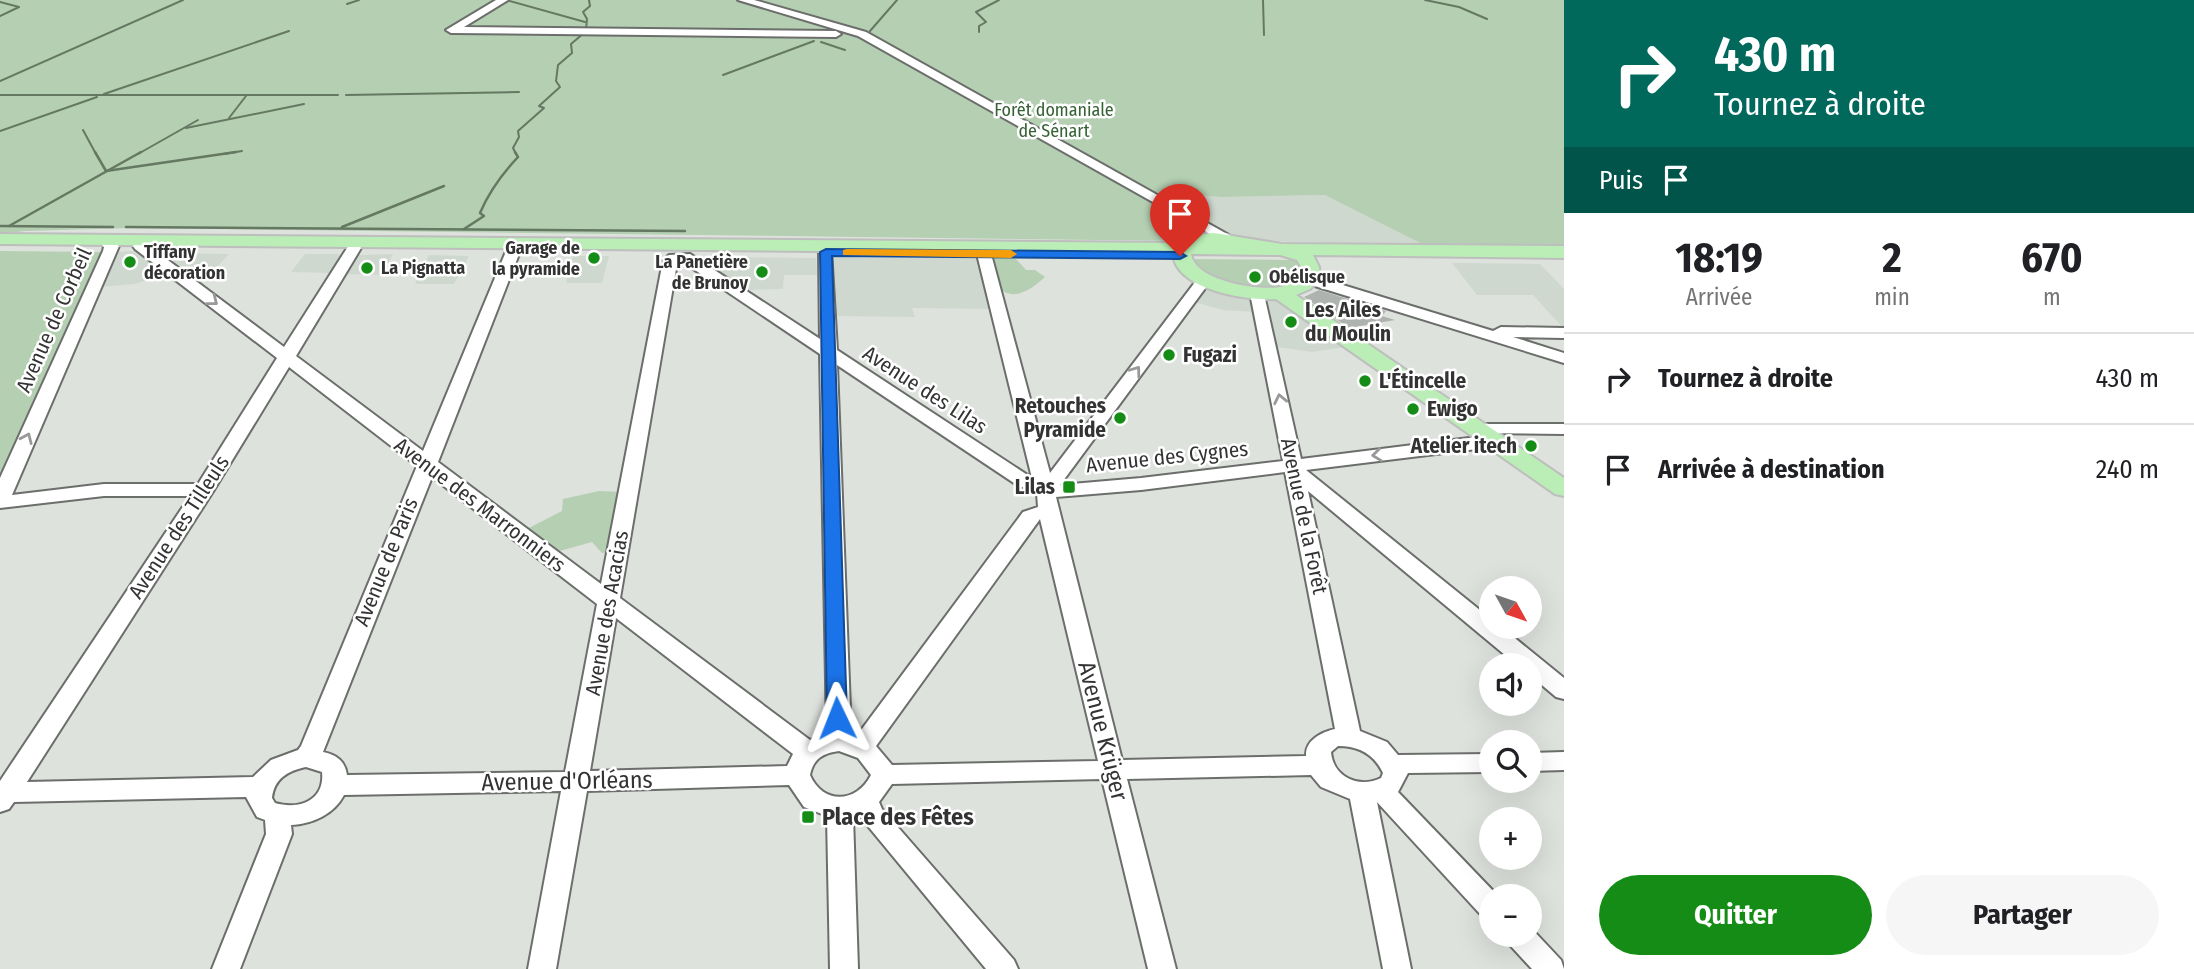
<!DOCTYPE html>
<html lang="fr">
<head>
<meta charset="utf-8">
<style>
	body { margin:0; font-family:"Fira Sans Condensed",sans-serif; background:#f6f6f6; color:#202124; height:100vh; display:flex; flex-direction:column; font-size:26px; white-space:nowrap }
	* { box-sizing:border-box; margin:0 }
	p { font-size:23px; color:#757577 }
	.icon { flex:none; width:38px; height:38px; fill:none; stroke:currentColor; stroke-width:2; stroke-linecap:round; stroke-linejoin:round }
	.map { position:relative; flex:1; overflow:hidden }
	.side { display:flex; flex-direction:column; background:#fff; width:630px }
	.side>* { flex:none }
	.top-card { background:#00695c; color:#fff; overflow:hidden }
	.needle { width:46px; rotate:130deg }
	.fabs { position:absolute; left:1479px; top:576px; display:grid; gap:14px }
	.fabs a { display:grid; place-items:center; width:63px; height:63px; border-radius:50%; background:#fff; box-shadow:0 7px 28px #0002; font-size:35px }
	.pin { position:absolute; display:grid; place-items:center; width:60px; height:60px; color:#fff; margin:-72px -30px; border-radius:50% 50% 50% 0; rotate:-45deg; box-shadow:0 0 7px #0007 }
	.pin .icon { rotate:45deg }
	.me { position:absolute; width:77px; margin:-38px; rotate:358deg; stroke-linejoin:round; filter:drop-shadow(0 0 5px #0008) }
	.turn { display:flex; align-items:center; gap:24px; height:147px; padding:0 35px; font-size:32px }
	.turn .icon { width:91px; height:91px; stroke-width:2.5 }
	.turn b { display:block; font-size:49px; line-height:60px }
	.then { display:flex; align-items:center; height:66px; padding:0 35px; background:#0003; gap:14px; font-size:26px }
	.eta { display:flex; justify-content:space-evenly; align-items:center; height:119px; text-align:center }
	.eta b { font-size:42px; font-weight:700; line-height:49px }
	.primary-button { display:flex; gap:14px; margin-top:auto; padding:14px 35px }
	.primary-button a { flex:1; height:80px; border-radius:42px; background:#148c15; color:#fff; font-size:28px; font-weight:700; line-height:80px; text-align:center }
	.primary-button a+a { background:#f6f6f6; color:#202124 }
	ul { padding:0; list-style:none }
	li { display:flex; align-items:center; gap:21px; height:91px; padding:0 35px; border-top:2px solid #e0e0e0 }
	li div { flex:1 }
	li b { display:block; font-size:26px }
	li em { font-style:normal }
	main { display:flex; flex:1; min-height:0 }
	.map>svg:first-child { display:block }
</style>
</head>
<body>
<main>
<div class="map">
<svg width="1564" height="969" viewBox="0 0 1564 969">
	<rect width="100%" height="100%" fill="#dee2dd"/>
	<g fill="#cfd8ce">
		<polygon points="1153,192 1221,197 1326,195 1424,245 1288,242 1240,237 1211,225"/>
		<polygon points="135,251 168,273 135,284 100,287 117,252"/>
		<polygon points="166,253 229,254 201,284 163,257"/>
		<polygon points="305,254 337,254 341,255 331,273 291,272"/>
		<polygon points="393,254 382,275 344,274 353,257 360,255"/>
		<polygon points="429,255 469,256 454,284 415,284"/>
		<polygon points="573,256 609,256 602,283 566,283"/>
		<polygon points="701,257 816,258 817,275 784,275 783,289 741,290 697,259"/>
		<polygon points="836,258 978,258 991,309 912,308 915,317 834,316 832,260"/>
		<polygon points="1452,263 1540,264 1564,289 1564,329 1533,295 1477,295"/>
		<polygon points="1206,287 1251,297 1254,312 1223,310 1194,302"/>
		<polygon points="1268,301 1275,301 1344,347 1312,352 1277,347"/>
	</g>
	<g fill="#b5cfb2">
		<polygon points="0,0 1564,0 1564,247 1424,245 1325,195 1221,197 1155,192 1211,225 1190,227 1181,241 131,228 25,231 0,234"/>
		<polygon points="0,251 100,252 100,255 0,476"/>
		<path d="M 1009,257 L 1016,259 L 1026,270 L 1035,270 L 1045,277 C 1021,299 1004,302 987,273 L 995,258 Z"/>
		<polygon points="1190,259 1295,260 1301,263 1302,273 1295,281 1281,287 1254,289 1206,277"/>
		<polygon points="599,491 622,492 611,552 602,553 592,542 556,552 527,529 562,511 563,499"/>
	</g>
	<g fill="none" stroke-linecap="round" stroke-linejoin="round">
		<g stroke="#647862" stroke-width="2">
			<polyline points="506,0 585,22"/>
			<polyline points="1263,0 1264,35"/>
			<polyline points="1425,0 1459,7 1487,19"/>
			<polyline points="0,2 19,7 0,16"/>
			<polyline points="347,4 359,0"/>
			<polyline points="586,30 587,19 583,12 590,6 589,0"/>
			<polyline points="870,31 897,0"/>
			<polyline points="979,32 979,26 986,22 976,12 999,0"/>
			<polyline points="821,42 845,50"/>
			<polyline points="723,75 814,41"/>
			<polyline points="0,81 183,0"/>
			<polyline points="104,94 289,31"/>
			<polyline points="0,95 338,95"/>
			<polyline points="346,95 519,92"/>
			<polyline points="229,118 246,96"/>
			<polyline points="186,128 304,104"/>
			<polyline points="83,130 96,154"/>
			<polyline points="0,131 97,97"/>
			<polyline points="138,154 198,120"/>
			<polyline points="224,154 242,151"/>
			<polyline points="516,154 513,148 519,137 518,131 544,108 539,106 560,87 556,81 558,65 572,53 571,44 584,33"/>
		</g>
		<g stroke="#647862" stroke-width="2.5">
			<polyline points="95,152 106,171 236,152"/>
			<polyline points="0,226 113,227"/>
			<polyline points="9,226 141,152"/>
			<polyline points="126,227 685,231"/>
			<polyline points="342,227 444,186"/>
			<path d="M 464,229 L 484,216 L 480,213 C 489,192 502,174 518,157 L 515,152"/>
		</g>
	</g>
	<polygon fill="#afb3af" points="1319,290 1386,311 1382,316 1395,320 1349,328 1304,297"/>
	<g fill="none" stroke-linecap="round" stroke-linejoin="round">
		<defs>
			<g id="minor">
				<polygon points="496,0 508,0 464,27 836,31 841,34 836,37 451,33 446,30"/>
				<polygon points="738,0 754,0 866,32 1236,239 1234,242 1224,242 858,36"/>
				<path d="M 104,235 L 119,246 L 12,495 L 104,484 L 198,484 L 277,358 L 135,249 L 133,246 L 135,243 L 145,243 L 284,347 L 349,245 L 359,245 L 361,248 L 296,356 L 423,451 L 507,249 L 514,245 L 521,249 L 438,462 L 601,584 L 663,261 L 669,255 L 690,254 L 820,339 L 819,252 L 821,249 L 831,249 L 837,350 L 1032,478 L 977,254 L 979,251 L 984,250 L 991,254 L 1050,473 L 1199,277 L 1209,277 L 1212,280 L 1209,283 L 1060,485 L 1141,478 L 1283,461 L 1250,293 L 1253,290 L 1263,290 L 1301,459 L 1493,435 L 1502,441 L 1493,447 L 1306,470 L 1491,619 L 1491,626 L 1500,626 L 1564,678 L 1564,699 L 1556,697 L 1530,675 L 1530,665 L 1517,665 L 1308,491 L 1360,731 L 1387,742 L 1398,755 L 1491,754 L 1491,772 L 1408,773 L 1398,792 L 1498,896 L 1491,896 L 1491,919 L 1481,915 L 1377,802 L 1411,969 L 1383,969 L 1350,799 L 1321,787 L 1311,775 L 1127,779 L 1176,969 L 1148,969 L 1102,779 L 892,784 L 879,802 L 882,809 L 1014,960 L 1018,969 L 986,969 L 858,814 L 853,816 L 858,969 L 830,969 L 827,816 L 804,807 L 789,785 L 587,791 L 556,969 L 528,969 L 561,791 L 344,795 C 334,814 313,824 291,825 L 292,834 L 240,969 L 212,969 L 266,834 L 265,820 L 257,817 L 246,797 L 14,802 L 9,809 L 0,812 L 0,781 L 190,496 L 104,496 L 0,508 L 0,478 L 103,251 L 104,247 L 97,239 ZM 680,260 L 820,354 L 827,735 L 810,740 L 620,598 L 677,263 ZM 837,365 L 1017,485 L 1037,493 L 1038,507 L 1023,512 L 856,737 L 851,735 ZM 289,367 L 417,466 L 301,746 L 298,750 L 271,760 L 253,777 L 27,782 L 214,490 ZM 1285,472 L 1335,729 C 1322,732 1305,740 1306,756 L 1122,760 L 1056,497 L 1141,490 ZM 432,477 L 597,604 L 565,772 L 347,775 C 345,761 337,755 323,752 ZM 1040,519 L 1098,761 L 892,765 L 876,746 ZM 616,618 L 793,754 L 787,766 L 590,771 ZM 1338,746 C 1359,746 1374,754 1383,773 L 1381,778 C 1359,789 1333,777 1331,752 ZM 839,751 L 858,758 L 871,775 C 857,803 823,805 810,775 C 813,759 823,753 839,751 ZM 306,767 L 322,772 C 325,800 300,810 275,803 L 272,798 C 274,779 287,771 306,767 Z"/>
				<polygon points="1310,275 1493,331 1501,327 1564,328 1564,338 1513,337 1564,353 1564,363 1305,283 1302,280 1305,277"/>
				<polygon points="1477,424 1564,424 1564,434 1471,433 1468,429"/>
				<polygon points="1564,752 1564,770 1530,771 1530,753"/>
				<polygon points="1530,927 1561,960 1564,969 1532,969 1508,943 1504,934 1530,934"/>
			</g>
			<path id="major" d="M 1214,233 L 1282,244 L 1564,246 L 1564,258 L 1313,255 L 1319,267 L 1320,280 L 1310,289 L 1296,295 L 1564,478 L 1564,496 L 1555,494 L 1276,299 C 1248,301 1176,290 1173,254 L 0,244 L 0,234 L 1175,243 L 1190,236 ZM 1191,254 L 1280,255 L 1297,260 L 1301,267 L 1300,278 C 1294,282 1287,286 1280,287 C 1258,291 1195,281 1191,254 Z"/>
		</defs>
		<use href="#minor" stroke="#6b6e6b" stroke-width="4"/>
		<use href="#major" stroke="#bdbebd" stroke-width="4"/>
		<use href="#minor" fill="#fff" fill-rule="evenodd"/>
		<use href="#major" fill="#baeeb6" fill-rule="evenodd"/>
	</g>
	<defs><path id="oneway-chevron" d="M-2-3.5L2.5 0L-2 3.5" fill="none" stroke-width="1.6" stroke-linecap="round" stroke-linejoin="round" transform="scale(1.75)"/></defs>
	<g stroke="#989998">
		<use href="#oneway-chevron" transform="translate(213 301) rotate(38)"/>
		<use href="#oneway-chevron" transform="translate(1136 371) rotate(-54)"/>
		<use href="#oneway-chevron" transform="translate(1280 399) rotate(-102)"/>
		<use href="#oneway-chevron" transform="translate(27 438) rotate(-66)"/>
		<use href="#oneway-chevron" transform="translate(1377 455) rotate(173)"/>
	</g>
	<polygon fill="#1a73e8" stroke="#114b97" stroke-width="2" points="826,249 1180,252 1186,256 1180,259 832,256 847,718 844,723 837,725 830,723 827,718 820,252"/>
	<polygon fill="#f59e0b" points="847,249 1011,250 1017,254 1011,258 843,255 843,250"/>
	<g fill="#148c15" stroke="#fff" stroke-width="2.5">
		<circle cx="594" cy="258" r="7"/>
		<circle cx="130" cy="262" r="7"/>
		<circle cx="367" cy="268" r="7"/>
		<circle cx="762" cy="272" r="7"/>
		<circle cx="1255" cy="277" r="7"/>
		<circle cx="1291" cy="322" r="7"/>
		<circle cx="1169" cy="355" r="7"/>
		<circle cx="1365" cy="381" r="7"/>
		<circle cx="1413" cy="409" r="7"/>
		<circle cx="1120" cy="418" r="7"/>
		<circle cx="1531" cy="446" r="7"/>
		<rect x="1062" y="480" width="14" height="14" rx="3.5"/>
		<rect x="801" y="810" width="14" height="14" rx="3.5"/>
	</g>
	<g text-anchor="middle" stroke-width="5" stroke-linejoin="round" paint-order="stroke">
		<g font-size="18" fill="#376235" stroke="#fff">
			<text x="1054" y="116">Forêt domaniale<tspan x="1054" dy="21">de Sénart</tspan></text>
		</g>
		<g font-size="18" font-weight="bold" fill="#323332" stroke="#fff" text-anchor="start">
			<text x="580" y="254" text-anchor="end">Garage de<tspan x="580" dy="21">la pyramide</tspan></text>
			<text x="144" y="258">Tiffany<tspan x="144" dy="21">décoration</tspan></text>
			<text x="748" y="268" text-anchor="end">La Panetière<tspan x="748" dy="21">de Brunoy</tspan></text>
			<text x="381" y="274">La Pignatta</text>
			<text x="1269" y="283">Obélisque</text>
		</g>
		<g font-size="21" font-weight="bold" fill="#323332" stroke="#fff" text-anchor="start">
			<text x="1305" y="317">Les Ailes<tspan x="1305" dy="24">du Moulin</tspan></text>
			<text x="1183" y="362">Fugazi</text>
			<text x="1379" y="388">L'Étincelle</text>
			<text x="1106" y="413" text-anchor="end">Retouches<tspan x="1106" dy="24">Pyramide</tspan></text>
			<text x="1427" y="416">Ewigo</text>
			<text x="1517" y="453" text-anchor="end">Atelier itech</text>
			<text x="1055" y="494" text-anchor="end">Lilas</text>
		</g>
		<g font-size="21" fill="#323332" stroke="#fff">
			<text transform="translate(54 320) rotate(-66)" y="7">Avenue de Corbeil</text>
			<text transform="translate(925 390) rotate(33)" y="7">Avenue des Lilas</text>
			<text transform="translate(1167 457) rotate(-6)" y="7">Avenue des Cygnes</text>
			<text transform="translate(480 505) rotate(37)" y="7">Avenue des Marronniers</text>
			<text transform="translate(1304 516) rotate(78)" y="7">Avenue de la Forêt</text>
			<text transform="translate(179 527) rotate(-57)" y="7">Avenue des Tilleuls</text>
			<text transform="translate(386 562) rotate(-68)" y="7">Avenue de Paris</text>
			<text transform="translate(607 613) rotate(-80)" y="7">Avenue des Acacias</text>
		</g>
		<g font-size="24" fill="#323332" stroke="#fff">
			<text transform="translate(1103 731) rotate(76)" y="8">Avenue Krüger</text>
			<text transform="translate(567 781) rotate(-1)" y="8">Avenue d'Orléans</text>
		</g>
		<g font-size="24" font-weight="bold" fill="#323332" stroke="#fff" text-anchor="start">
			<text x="822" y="825">Place des Fêtes</text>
		</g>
	</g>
</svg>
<div class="fabs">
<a><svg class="needle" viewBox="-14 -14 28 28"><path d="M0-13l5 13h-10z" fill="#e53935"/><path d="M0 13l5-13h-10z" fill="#757577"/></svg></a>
<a><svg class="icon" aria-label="sound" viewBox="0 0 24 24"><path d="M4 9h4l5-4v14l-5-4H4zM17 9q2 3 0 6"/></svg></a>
<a><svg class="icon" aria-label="search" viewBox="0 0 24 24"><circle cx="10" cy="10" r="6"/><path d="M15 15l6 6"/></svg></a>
<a>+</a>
<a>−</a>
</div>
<div class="pin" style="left:1180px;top:256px;background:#d93025"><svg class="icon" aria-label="arrive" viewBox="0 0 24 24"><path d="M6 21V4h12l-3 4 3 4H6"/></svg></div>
<svg class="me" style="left:837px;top:718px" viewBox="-20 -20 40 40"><path d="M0-17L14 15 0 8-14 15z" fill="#1a73e8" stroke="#fff" stroke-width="4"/></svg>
</div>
<section class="side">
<div class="top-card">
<div class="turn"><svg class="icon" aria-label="right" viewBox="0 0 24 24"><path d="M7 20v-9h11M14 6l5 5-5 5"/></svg><div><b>430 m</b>Tournez à droite</div></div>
<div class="then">Puis<svg class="icon" aria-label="arrive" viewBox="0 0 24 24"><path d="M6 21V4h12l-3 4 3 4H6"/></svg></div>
</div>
<div class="eta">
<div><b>18:19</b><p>Arrivée</p></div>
<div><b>2</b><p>min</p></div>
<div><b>670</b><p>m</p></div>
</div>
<ul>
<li><svg class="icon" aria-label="right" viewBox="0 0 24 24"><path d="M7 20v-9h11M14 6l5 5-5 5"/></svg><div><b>Tournez à droite</b></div><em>430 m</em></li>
<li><svg class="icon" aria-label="arrive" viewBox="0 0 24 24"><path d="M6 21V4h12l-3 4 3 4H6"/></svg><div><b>Arrivée à destination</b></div><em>240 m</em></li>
</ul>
<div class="primary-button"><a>Quitter</a><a>Partager</a></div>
</section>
</main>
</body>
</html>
